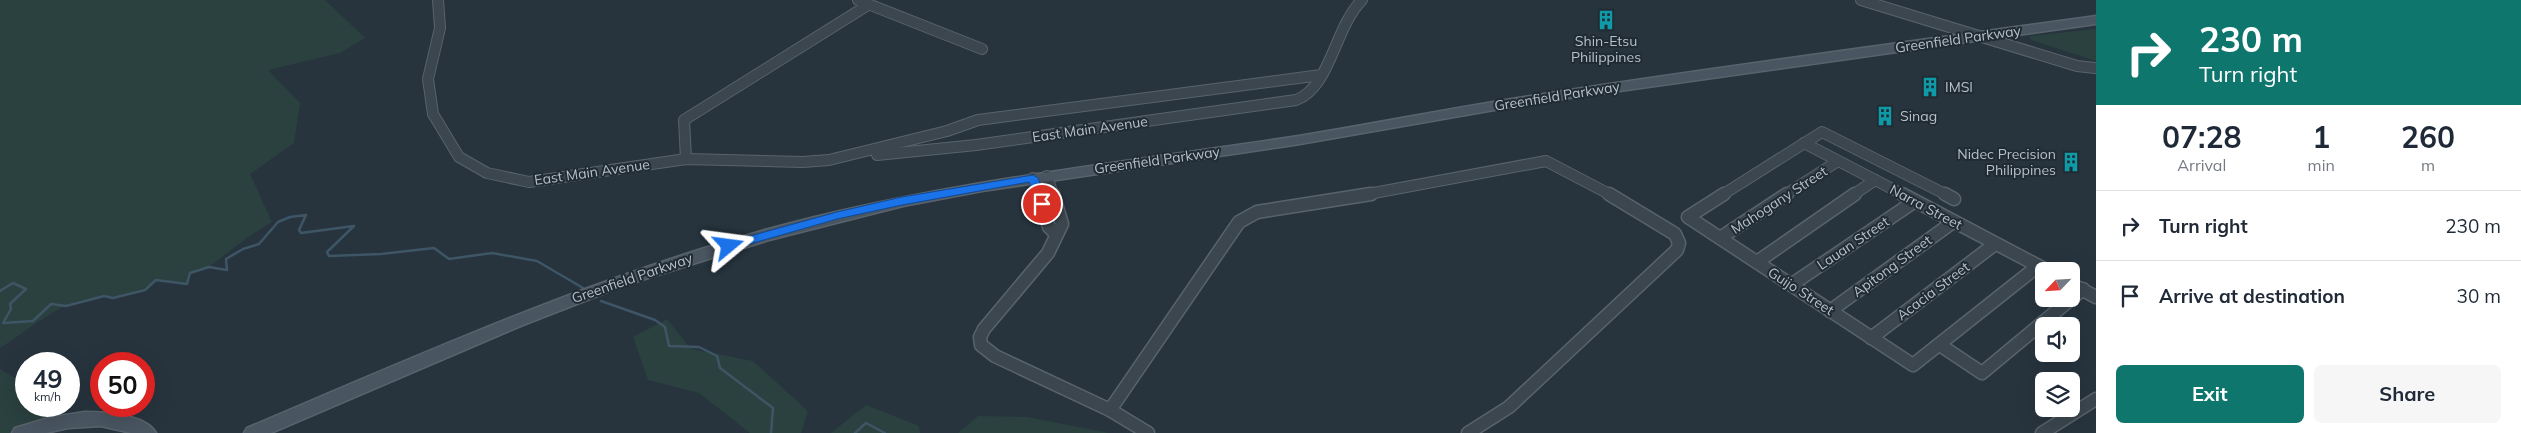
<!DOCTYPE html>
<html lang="en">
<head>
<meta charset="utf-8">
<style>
	body { margin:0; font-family:Mulish,sans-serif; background:#f6f6f7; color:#1f2937; height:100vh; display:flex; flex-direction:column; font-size:19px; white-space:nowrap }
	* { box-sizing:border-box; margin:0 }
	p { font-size:16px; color:#747a83 }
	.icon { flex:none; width:28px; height:28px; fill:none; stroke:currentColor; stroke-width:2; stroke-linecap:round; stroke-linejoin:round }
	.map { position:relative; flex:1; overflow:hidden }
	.panel { display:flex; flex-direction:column; background:#fff; width:425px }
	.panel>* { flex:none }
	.top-card { background:#0f766e; color:#fff; overflow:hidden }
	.needle { width:32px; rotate:245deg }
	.controls { position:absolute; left:2035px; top:262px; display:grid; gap:10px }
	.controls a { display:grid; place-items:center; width:45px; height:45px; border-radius:8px; background:#fff; box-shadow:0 5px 20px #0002; font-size:25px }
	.speed { position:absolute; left:15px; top:352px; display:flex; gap:10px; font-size:25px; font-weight:700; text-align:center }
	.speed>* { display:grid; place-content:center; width:65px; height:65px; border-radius:50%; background:#fff; box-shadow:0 5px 20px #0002; line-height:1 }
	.speed small { font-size:12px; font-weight:400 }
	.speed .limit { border:8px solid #d22; background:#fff; color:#111 }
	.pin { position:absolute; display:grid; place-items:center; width:42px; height:42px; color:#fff; margin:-21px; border:2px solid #fff; border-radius:50%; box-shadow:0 1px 5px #0007 }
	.me { position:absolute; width:55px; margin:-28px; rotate:74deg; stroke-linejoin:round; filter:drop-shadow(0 0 4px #0008) }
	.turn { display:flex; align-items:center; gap:18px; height:105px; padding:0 20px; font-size:22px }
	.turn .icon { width:65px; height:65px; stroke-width:2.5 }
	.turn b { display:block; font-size:35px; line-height:42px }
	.eta { display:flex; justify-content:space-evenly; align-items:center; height:85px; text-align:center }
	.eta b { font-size:30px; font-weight:700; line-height:35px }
	.cta { display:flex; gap:10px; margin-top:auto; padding:10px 20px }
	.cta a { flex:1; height:58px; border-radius:8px; background:#0f766e; color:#fff; font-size:20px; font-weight:700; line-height:58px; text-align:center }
	.cta a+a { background:#f6f6f7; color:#1f2937 }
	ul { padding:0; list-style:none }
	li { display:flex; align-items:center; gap:15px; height:70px; padding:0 20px; border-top:1px solid #e0e1e3 }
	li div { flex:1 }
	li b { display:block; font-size:19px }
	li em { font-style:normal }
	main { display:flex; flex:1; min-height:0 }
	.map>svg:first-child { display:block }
</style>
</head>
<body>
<main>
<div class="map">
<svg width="2096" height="433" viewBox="0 0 2096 433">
	<rect width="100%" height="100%" fill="#27343e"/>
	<g fill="#2a413f">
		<path d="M 0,0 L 325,0 L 365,38 L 340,53 L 268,70 L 300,103 L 294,143 L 250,174 L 272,222 L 248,237 L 209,267 L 190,273 L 187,284 L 156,280 C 128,304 96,292 65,306 C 42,317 21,335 0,348 Z"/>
		<polygon points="2096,29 2096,61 2031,40 2029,36"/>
		<polygon points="667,319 691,349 753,361 808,411 801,433 750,433 699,393 648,380 633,337"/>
		<polygon points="0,369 26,385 26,406 60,406 68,411 12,433 0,433"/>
		<polygon points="866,405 919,426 920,433 831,433"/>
		<polygon points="978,416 1027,417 1109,433 958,433"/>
	</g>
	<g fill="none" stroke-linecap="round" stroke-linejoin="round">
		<g stroke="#3e5565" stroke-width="2.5">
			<polyline points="0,291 13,283 26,289 10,304 11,309 3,323 33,321 51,304 66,306 104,296 113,298 145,290 156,280 187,284 190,273 209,267 227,270 226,259 243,249 259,244 278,222 290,217 306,215 299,230 301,233 354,226 327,252 329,256 381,254 434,248 449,259 492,253 537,261 583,288"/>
			<polyline points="601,301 655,320 665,327 669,346 699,347 717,356 720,368 773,408 771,433"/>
			<polyline points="855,433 866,423 885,433"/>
		</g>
		<defs>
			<g id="minor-far1">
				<polyline points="438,0 440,28 428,79 433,114 459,157 487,173 529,182 686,159 803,162 829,160 947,131 978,120 1321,75"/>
				<polyline points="858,0 982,49"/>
				<polyline points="1861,0 2077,66 2095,68"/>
				<polyline points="1804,143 1904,195"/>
				<path d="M 877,155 L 976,145 L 1296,100 C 1331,87 1334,28 1362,0"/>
				<polyline points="686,159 684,120 868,5"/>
				<polyline points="1047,176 1053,195"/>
				<polyline points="1033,178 1039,195"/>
				<polyline points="1363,195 1546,161 1611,195"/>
				<polyline points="1722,195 1822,132 1947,195"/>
				<polyline points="1785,195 1838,161"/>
				<polyline points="1853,195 1875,180"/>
			</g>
			<g id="minor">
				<polyline points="1038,194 1049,227 1056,234"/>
				<polyline points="1053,194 1062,224 1048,253 984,329 980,337 981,345 995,356 1110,410 1148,433"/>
				<polyline points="1724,194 1688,217 1913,365 2038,266"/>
				<polyline points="1902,194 2048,271"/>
				<polyline points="1945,194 1954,199"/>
				<polyline points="1720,238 1787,194"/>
				<polyline points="1757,262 1855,194"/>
				<polyline points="2071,284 2096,297"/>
				<polyline points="1791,285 1915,201"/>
				<polyline points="1830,311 1953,222"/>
				<polyline points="1871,338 1995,244"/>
				<polyline points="1940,345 1982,373 2083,289"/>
				<polyline points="1110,410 1239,222 1257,212 1371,194"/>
				<polyline points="1468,433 1509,407 1677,250 1679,243 1675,234 1609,194"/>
				<polyline points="2042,433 2096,399"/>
			</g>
			<g id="secondary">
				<path d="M 2096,16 L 2096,24 L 1534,103 L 1294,145 L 982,191 L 903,206 L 769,240 L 623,286 L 523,325 L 271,433 L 244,433 L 247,428 C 417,356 586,280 765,230 C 939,182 1114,164 1292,137 C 1374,124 1455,107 1537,95 C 1723,66 1910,42 2096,16 Z"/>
				<path d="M 85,412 C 104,412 146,414 156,433 L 131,433 L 101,426 L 68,428 L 46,433 L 12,433 L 15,428 L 52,417 Z"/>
			</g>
		</defs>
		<use href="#minor-far1" stroke="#59636c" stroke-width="12"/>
		<use href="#minor" stroke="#59636c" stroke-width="15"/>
		<use href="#secondary" stroke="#59636c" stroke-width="3"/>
		<use href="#minor-far1" stroke="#3b464e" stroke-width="10"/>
		<use href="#minor" stroke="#3b464e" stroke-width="12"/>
		<use href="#secondary" fill="#495561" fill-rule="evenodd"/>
	</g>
	<polygon fill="#1a73e8" stroke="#114b97" points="1033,175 1038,178 1047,204 1046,207 1038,207 1029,182 902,205 837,219 729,250 723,246 725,243 837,212 902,197"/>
	<defs>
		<symbol id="building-bare" viewBox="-9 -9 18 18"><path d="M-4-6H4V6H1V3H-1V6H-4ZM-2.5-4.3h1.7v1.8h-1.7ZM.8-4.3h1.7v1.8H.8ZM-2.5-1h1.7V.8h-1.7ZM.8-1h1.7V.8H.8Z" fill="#0f9aa8" stroke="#202b33" stroke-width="2.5" paint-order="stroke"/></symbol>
	</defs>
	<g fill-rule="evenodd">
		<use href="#building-bare" x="1592" y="6" width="28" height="28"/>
		<use href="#building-bare" x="1916" y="73" width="28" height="28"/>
		<use href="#building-bare" x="1871" y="102" width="28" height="28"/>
		<use href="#building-bare" x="2057" y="148" width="28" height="28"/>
	</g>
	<g text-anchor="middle" stroke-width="4" stroke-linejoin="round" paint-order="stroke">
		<g font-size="14" fill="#b7c0c9" stroke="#202b33">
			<text transform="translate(1958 39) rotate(-8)" y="5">Greenfield Parkway</text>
			<text transform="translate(1557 96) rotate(-9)" y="5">Greenfield Parkway</text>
			<text transform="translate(1090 129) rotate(-8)" y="5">East Main Avenue</text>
			<text transform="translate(1157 160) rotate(-8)" y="5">Greenfield Parkway</text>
			<text transform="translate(592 172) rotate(-8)" y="5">East Main Avenue</text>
			<text transform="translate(1779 200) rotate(-33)" y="5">Mahogany Street</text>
			<text transform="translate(1926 207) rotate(28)" y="5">Narra Street</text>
			<text transform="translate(1853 243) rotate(-34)" y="5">Lauan Street</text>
			<text transform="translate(1892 266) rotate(-36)" y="5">Apitong Street</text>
			<text transform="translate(632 278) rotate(-19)" y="5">Greenfield Parkway</text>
			<text transform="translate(1801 291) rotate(33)" y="5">Guijo Street</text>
			<text transform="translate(1933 291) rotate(-37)" y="5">Acacia Street</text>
		</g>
		<g font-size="14" fill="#b7c0c9" stroke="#202b33" text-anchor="start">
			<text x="1606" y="46" text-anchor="middle">Shin-Etsu<tspan x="1606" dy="16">Philippines</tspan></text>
			<text x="1945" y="92">IMSI</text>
			<text x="1900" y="121">Sinag</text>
			<text x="2056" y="159" text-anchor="end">Nidec Precision<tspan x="2056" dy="16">Philippines</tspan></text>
		</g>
	</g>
</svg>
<div class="controls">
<a><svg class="needle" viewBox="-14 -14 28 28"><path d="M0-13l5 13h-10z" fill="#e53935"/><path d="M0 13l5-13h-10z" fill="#747a83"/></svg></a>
<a><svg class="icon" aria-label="sound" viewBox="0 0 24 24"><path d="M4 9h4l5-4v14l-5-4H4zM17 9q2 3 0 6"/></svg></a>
<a><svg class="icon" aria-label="layers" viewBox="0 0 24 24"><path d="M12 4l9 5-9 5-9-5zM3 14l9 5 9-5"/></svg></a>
</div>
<div class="speed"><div>49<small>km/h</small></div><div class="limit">50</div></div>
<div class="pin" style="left:1042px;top:204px;background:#d93025"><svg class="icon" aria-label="arrive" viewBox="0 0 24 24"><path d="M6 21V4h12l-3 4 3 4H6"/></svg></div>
<svg class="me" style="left:729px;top:246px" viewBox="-20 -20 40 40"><path d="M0-17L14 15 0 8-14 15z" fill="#1a73e8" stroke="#fff" stroke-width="4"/></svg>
</div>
<section class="panel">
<div class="top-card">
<div class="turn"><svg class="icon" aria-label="right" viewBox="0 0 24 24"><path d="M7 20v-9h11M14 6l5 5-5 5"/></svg><div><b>230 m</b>Turn right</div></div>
</div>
<div class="eta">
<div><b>07:28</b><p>Arrival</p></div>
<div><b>1</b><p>min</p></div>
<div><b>260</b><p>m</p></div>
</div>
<ul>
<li><svg class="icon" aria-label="right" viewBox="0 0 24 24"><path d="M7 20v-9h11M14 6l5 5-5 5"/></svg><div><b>Turn right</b></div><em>230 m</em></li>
<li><svg class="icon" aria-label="arrive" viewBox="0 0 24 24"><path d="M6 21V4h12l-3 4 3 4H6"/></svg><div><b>Arrive at destination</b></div><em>30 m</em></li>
</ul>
<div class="cta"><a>Exit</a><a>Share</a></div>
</section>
</main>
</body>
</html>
